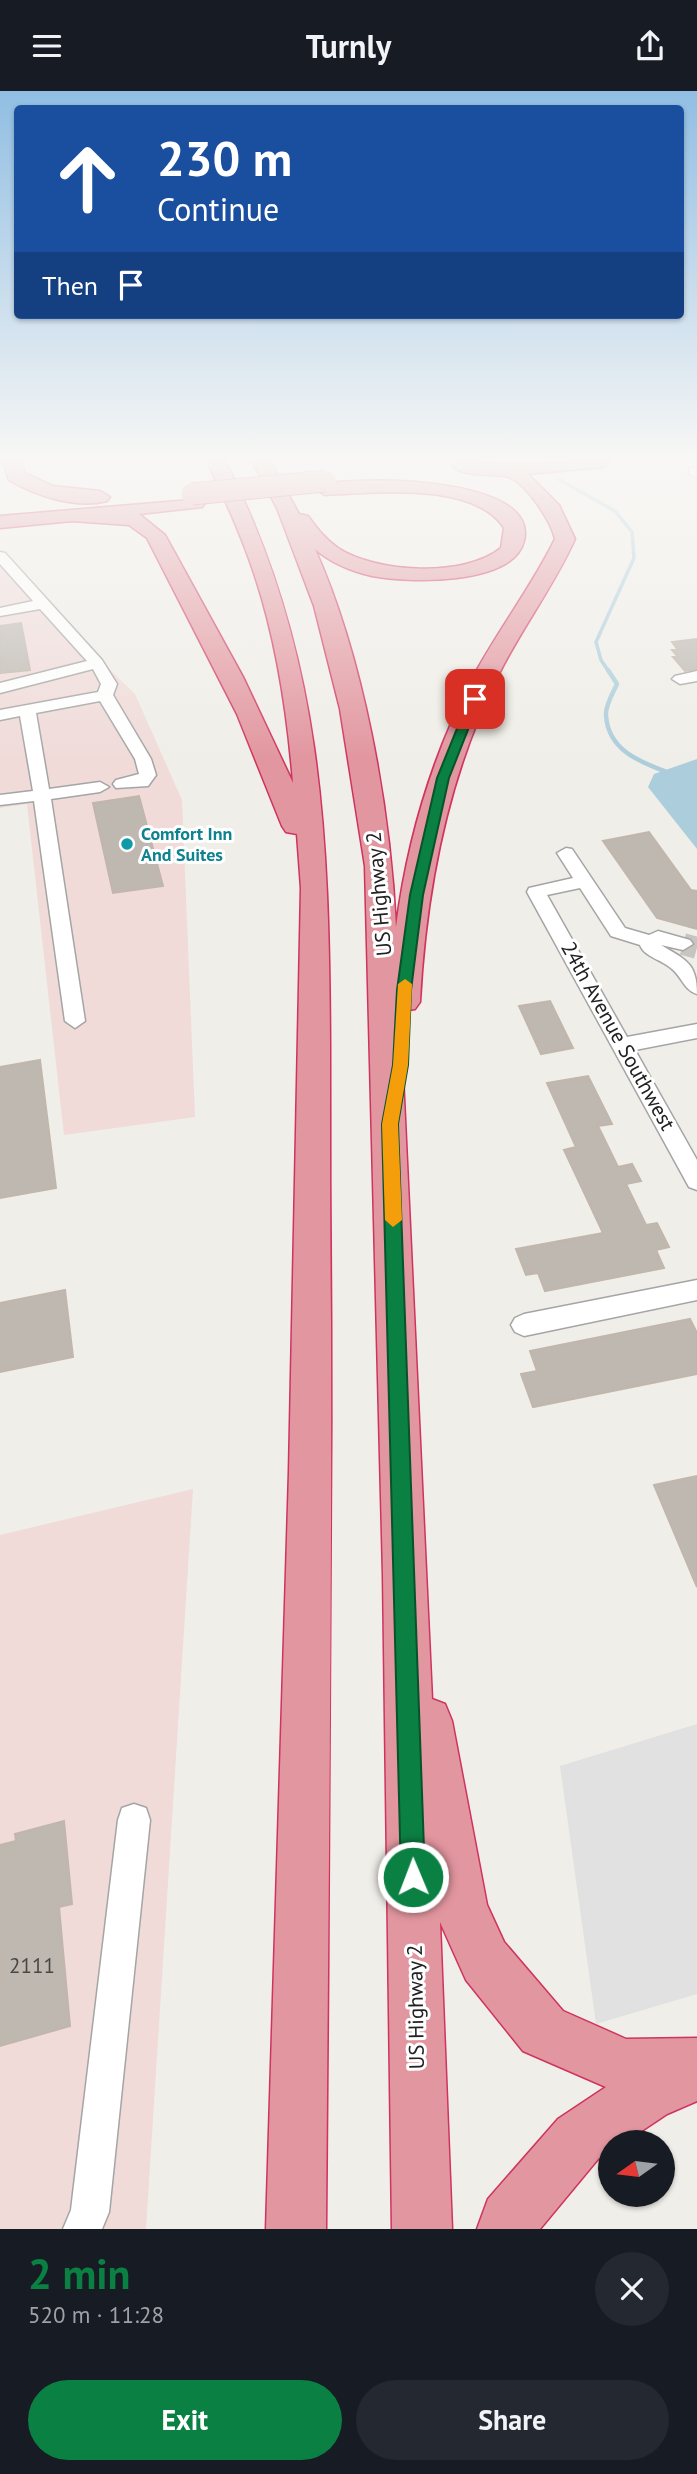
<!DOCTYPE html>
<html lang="en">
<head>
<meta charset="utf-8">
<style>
	body { margin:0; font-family:"PT Sans",sans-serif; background:#242831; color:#f1f3f6; height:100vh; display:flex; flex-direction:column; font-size:26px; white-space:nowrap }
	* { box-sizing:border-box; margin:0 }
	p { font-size:23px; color:#9ea1a6 }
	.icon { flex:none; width:38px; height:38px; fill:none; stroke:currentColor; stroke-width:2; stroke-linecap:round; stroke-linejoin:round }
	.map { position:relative; height:2138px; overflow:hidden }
	.sheet { display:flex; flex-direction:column; background:#171b24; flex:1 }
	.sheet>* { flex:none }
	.banner { position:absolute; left:14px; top:14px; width:670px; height:214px; border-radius:7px; box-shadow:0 2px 5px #0004; background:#1a4fa0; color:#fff; overflow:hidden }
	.needle { width:46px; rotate:256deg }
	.controls { position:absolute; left:598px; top:2039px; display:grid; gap:14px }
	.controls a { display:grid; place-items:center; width:77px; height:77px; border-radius:50%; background:#171b24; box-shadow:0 2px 5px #0004; font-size:35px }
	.pin { position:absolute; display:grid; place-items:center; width:60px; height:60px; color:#fff; margin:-30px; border-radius:14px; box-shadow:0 4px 10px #0006 }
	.me { position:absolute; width:77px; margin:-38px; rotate:359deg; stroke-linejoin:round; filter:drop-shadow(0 0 5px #0008) }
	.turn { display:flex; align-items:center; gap:24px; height:147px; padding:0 28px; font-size:32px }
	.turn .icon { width:91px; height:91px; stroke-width:2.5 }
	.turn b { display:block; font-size:49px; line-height:60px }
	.then { display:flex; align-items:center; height:66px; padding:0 28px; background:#0003; gap:14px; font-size:26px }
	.round { display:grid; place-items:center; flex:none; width:74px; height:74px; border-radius:37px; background:#242831 }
	.summary { display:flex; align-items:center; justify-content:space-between; height:119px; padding:0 28px }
	h1 { font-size:42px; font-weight:700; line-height:52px; color:#0b8043 }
	.action { display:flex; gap:14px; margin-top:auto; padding:14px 28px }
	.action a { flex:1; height:80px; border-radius:42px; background:#0b8043; color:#fff; font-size:28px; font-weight:700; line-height:80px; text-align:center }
	.action a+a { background:#242831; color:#f1f3f6 }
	header { display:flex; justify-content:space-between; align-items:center; height:91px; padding:0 28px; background:#171b24; font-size:32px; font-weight:700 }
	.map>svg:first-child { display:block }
</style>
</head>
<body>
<header><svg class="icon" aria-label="menu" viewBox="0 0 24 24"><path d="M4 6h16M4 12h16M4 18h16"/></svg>Turnly<svg class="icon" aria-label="share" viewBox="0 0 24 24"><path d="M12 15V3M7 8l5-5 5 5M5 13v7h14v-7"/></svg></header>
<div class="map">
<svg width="697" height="2138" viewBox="0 0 697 2138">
	<rect width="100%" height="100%" fill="#f0eee8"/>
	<g fill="#f0dbd9">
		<polygon points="0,473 135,603 182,709 195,1026 64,1044 27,713 0,717"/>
		<polygon points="193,1398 146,2138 0,2138 0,1444"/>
	</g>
	<polygon fill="#e1e1e1" points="697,1633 697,1903 596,1933 560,1675"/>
	<polygon fill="#accddb" points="697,668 697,758 648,696 654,683"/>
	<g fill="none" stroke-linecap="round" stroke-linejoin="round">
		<polyline stroke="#accddb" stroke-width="3.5" points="558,388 615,420 632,441 634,467 596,551 601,569 609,581"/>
		<path stroke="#accddb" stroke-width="4.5" d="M 608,579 L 617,593 C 613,602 605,615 606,624 C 608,661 643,672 672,683"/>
	</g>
	<g fill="#beb8b1" stroke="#c1b6ab" stroke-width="2">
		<polygon points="21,532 30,579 0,582 0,535"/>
		<polygon points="697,548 697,578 685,580 673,566 678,566 672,559 678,559 672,551"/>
		<polygon points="139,705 163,795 113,802 93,712"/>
		<polygon points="649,741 691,799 697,800 697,838 657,827 603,750"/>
		<polygon points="550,910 573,957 541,963 519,915"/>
		<polygon points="40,969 56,1097 0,1107 0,976"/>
		<polygon points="588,985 612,1033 598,1035 618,1076 632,1073 641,1090 626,1093 646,1134 657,1132 669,1156 656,1159 664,1177 545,1200 538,1182 526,1184 516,1158 603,1142 564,1059 576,1056 547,992"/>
		<polygon points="65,1199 73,1266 0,1281 0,1212"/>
		<polygon points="690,1228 697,1242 697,1283 533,1316 521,1283 537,1280 530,1260"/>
		<polygon points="697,1385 697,1496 654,1394"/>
		<polygon points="64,1730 72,1813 59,1816 70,1935 0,1955 0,1754 16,1750 15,1743"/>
	</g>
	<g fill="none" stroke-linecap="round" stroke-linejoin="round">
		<polyline stroke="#c7c5c0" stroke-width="22" stroke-dasharray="22 10" stroke-linecap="butt" points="683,853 697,857"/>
		<defs>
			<g id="minor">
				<polygon points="689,377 697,377 697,387 689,383"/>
				<polygon points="0,461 5,462 102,569 117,593 113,604 151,668 156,684 148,695 116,697 113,693 116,689 139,683 135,668 100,610 36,622 49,698 100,691 109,696 100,701 51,708 85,930 75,937 65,930 34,710 0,714 0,704 33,700 20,625 0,629 0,619 98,601 101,593 93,578 0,602 0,592 87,570 40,518 0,525 0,517 33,510 0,473"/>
				<polygon points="697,580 697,590 680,593 672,588 675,585"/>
				<path d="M 566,757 L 572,758 L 625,837 L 649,844 L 658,840 L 690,849 L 693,853 L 683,859 L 661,854 C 686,869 697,872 697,903 C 684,899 682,886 672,878 C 663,869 644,866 640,854 L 611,845 L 580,797 L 547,804 L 627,946 L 697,933 L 697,947 L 635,959 L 697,1069 L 697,1099 L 689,1096 L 527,801 L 529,797 L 573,787 L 557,762 Z"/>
				<polygon points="697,1189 697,1209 524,1245 515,1241 511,1234 515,1227 524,1223"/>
				<polygon points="134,1713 146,1717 150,1729 109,2121 102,2138 63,2138 71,2119 118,1729 122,1717"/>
			</g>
			<g id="highway">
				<path d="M 3,370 L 21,370 L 25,382 L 53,395 L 100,400 L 110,406 L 107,410 C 76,418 36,405 9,389 Z"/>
				<path d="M 207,370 L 225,370 C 323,561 329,745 330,955 C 330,1047 330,1140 331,1232 C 332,1534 328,1836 326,2138 L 266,2138 L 289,1381 L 301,797 L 297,743 L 286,741 L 282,735 L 237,623 L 147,447 L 129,434 L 72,430 L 0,437 L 0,425 L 202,408 L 205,412 L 202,416 L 139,423 L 165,444 L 243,586 L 293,692 C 287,617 275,539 249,468 C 237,434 222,402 207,370 Z"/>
				<path d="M 252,370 L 270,370 L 299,423 L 308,425 C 317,437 325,448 338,457 C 376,482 464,487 501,457 L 504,437 C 474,390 374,402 325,404 L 315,398 L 318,394 C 355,385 540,384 524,450 C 513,495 407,492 372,485 C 351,480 331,472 315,458 C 364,568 390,716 396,836 C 407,750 433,663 473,586 C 498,539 531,497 555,448 C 551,430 524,388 505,385 C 492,383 462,386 453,375 L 460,370 L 511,373 L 612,370 L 603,376 L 528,383 L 559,414 L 575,448 C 553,497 520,539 497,587 C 447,688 426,799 420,911 L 415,918 L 400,920 L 432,1608 L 445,1613 L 452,1630 L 487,1814 L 504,1851 L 563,1920 L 626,1948 L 697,1947 L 697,2010 L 667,2023 L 625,2051 L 611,2051 L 611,2060 L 598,2068 L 540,2138 L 477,2138 L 488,2108 L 558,2028 L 606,1996 L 523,1960 L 466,1889 L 440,1831 L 452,2138 L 392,2138 L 383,1484 L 365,775 L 340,618 L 314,515 L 277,417 Z"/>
			</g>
		</defs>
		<use href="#minor" stroke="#a5a5a5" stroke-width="3"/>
		<use href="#highway" stroke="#cf345f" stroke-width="3"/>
		<use href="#minor" fill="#fff" fill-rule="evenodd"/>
		<use href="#highway" fill="#e2969f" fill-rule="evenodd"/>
		<defs>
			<polyline id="highway-bridge" points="192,403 325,390"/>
		</defs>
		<use href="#highway-bridge" stroke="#cf345f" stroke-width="23" stroke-linecap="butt"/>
		<use href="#highway-bridge" stroke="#e2969f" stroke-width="21"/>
	</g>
	<linearGradient id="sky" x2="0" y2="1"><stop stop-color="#90bee3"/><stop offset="0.55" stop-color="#f8f7f5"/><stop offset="1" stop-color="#f8f7f5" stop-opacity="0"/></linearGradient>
	<rect width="697" height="669" fill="url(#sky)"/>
	<polygon fill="#0b8043" stroke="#07532c" stroke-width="2" points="475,604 480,608 449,687 423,804 411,899 408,974 398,1033 425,1786 421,1794 413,1798 405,1794 401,1786 382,1033 393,974 397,899 410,804 437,687 469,608"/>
	<polygon fill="#f59e0b" points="405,888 412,893 408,974 398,1033 402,1129 393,1136 385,1129 382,1033 393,974 398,893"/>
	<circle fill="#0f9aa8" stroke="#fff" stroke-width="2.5" cx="127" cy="753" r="7"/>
	<g text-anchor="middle" stroke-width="6" stroke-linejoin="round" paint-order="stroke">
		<g font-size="18" font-weight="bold" fill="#0d838f" stroke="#fff" text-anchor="start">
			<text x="141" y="749">Comfort Inn<tspan x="141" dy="21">And Suites</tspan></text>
		</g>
		<g font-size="21" fill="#212121" stroke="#fff">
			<text transform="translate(379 803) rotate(-95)" y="7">US Highway 2</text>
			<text transform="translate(618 945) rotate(61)" y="7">24th Avenue Southwest</text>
			<text transform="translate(416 1916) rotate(-91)" y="7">US Highway 2</text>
		</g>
		<g font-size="21" fill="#484745">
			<text x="32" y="1882">2111</text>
		</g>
	</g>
</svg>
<div class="controls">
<a><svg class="needle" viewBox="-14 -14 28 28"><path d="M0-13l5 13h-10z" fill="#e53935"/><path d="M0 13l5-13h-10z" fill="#9ea1a6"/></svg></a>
</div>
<div class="pin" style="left:475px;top:608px;background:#d93025"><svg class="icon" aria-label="arrive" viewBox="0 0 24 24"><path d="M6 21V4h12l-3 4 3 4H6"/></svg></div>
<svg class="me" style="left:413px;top:1786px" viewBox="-20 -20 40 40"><circle r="17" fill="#0b8043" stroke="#fff" stroke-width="3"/><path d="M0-11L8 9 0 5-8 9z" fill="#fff"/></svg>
<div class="banner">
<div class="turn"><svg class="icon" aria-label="ahead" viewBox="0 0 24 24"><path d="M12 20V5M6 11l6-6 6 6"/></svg><div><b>230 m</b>Continue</div></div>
<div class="then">Then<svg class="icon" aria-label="arrive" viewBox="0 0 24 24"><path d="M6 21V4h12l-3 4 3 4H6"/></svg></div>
</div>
</div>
<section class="sheet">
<div class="summary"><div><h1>2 min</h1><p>520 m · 11:28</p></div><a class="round"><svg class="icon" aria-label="close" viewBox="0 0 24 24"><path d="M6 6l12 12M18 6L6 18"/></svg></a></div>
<div class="action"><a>Exit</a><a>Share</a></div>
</section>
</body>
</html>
